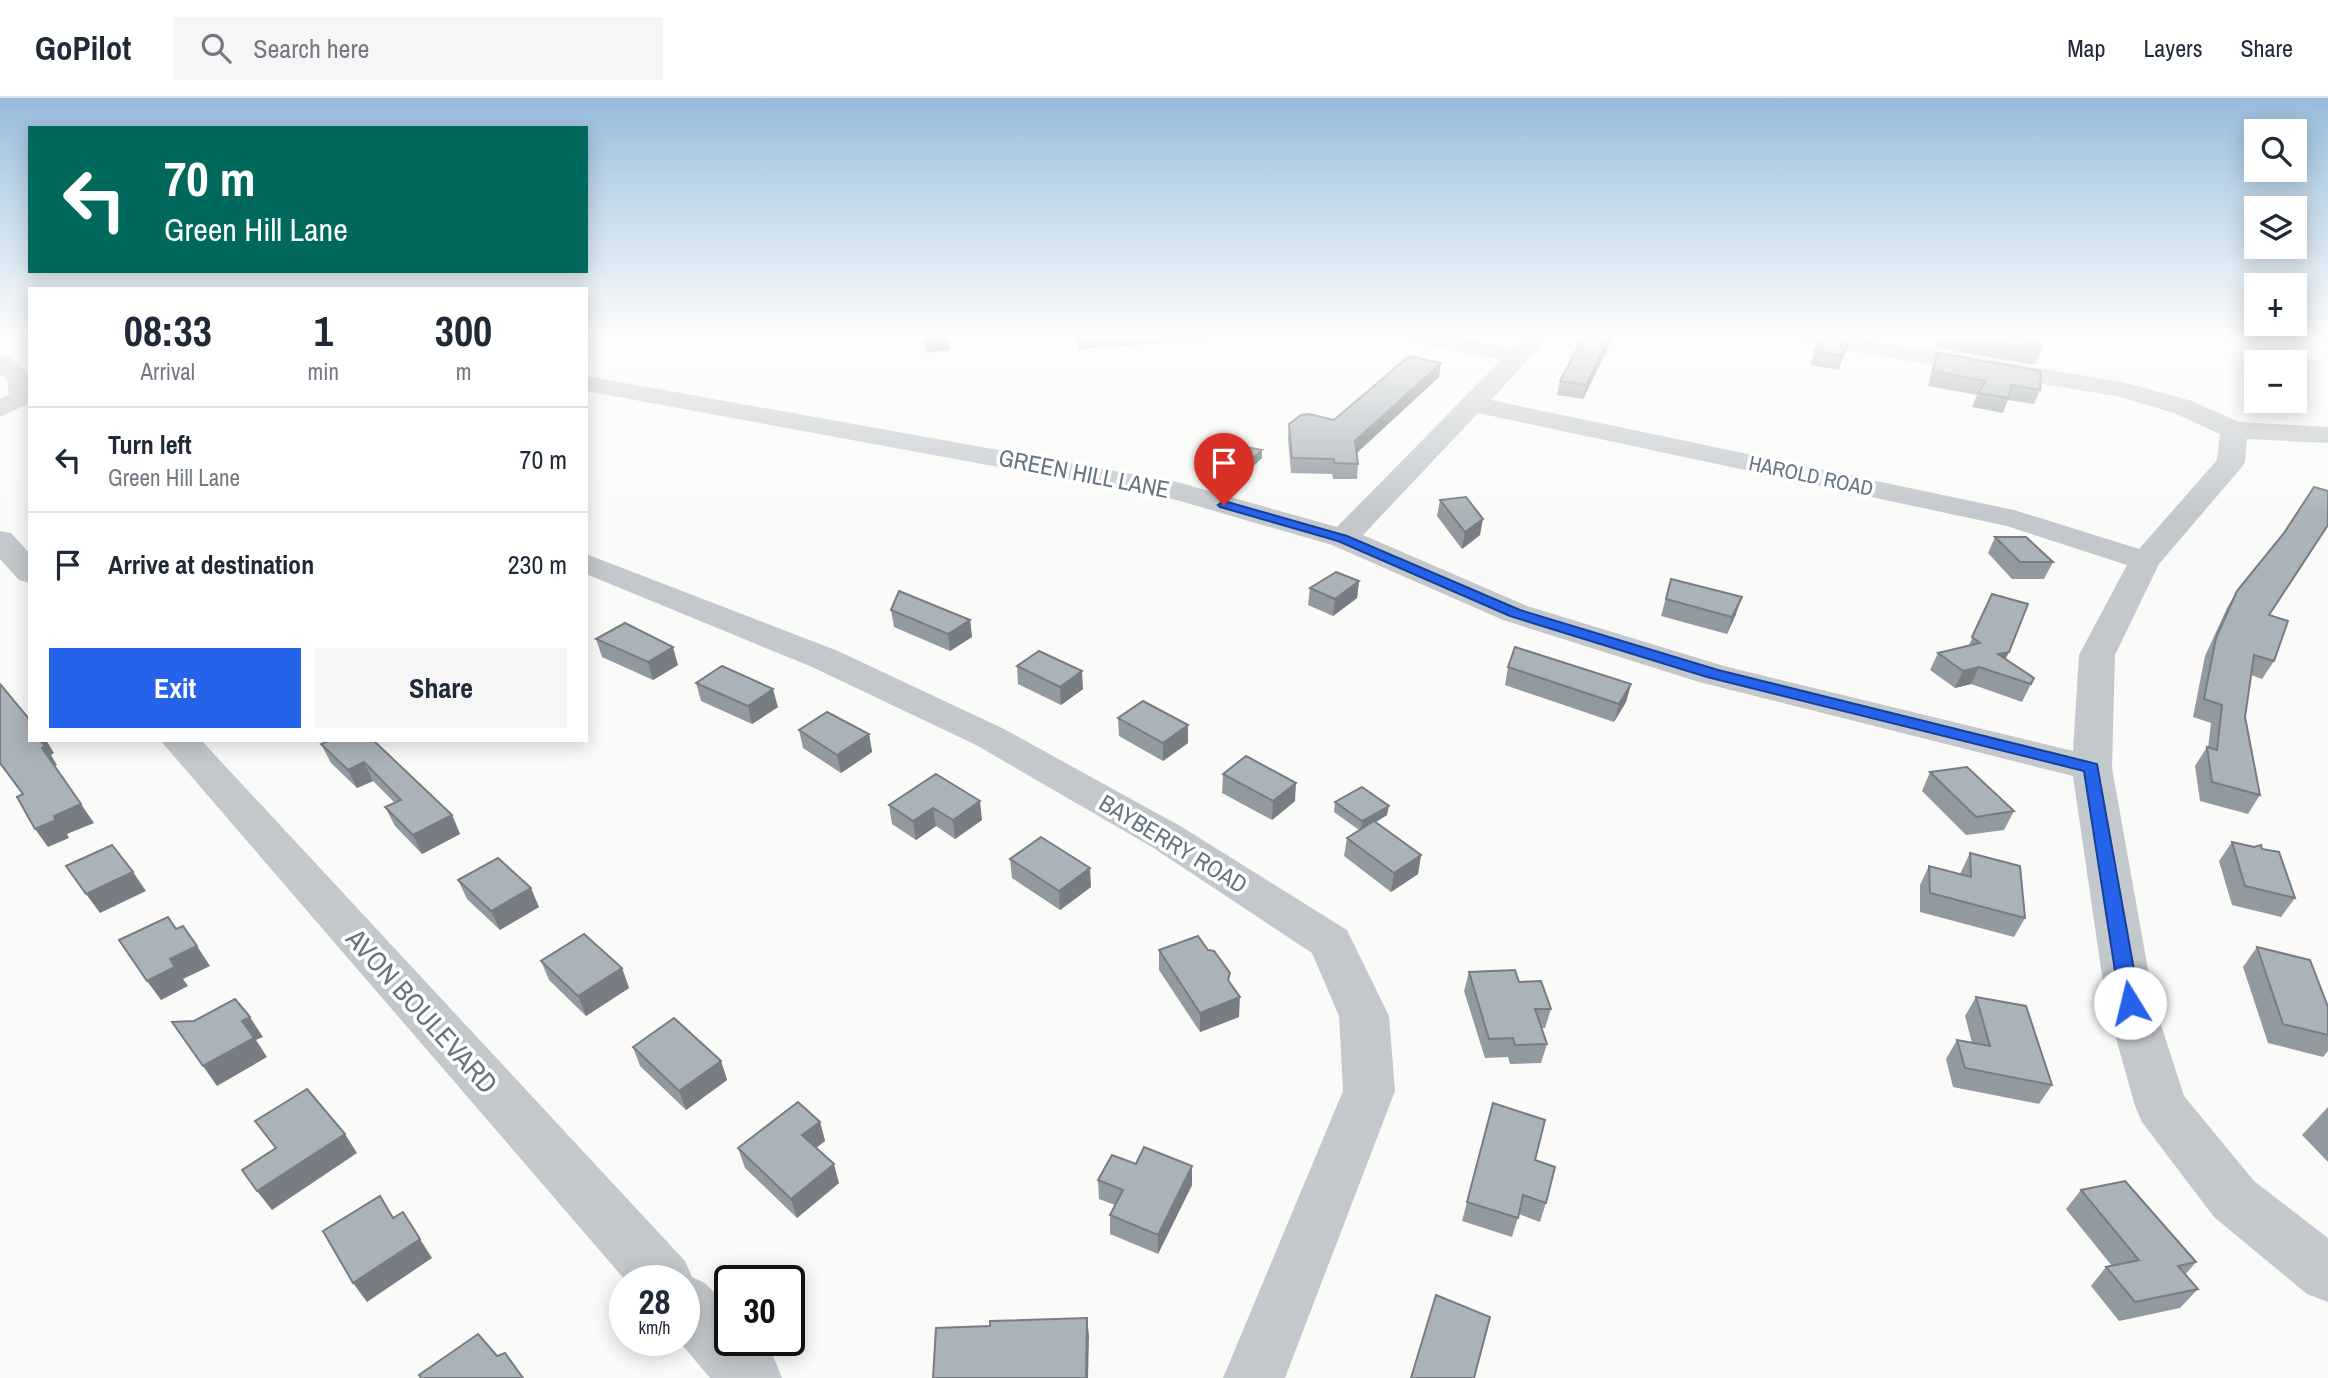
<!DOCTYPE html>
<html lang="en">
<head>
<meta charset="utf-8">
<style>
	body { margin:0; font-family:"Archivo Narrow",sans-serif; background:#f6f6f7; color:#1f2937; height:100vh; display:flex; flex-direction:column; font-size:26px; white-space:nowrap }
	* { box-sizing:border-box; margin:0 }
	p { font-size:23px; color:#747a83 }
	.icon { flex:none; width:38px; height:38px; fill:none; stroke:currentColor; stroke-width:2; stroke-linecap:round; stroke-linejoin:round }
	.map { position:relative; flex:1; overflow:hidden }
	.panel { position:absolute; left:28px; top:189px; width:560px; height:455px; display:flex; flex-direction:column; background:#fff; border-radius:0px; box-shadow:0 4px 18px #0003 }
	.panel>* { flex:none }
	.guide { position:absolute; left:28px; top:28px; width:560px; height:147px; border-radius:0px; box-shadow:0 4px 18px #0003; background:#00695c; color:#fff; overflow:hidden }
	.controls { position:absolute; left:2244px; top:21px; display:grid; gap:14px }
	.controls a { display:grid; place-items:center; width:63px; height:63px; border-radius:0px; background:#fff; box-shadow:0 4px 18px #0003; font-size:35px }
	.speed { position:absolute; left:609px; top:1167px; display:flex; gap:14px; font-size:35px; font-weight:700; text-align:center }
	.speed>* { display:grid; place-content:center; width:91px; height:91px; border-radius:50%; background:#fff; box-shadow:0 4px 18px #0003; line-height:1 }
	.speed small { font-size:18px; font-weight:400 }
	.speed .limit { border:4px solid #111; border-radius:10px; background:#fff; color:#111 }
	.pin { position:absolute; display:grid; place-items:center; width:60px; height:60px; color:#fff; margin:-72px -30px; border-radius:50% 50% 50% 0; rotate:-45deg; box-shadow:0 0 7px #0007 }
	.pin .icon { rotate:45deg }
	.me { position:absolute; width:77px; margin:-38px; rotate:351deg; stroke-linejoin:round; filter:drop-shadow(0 0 5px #0008) }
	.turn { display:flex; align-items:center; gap:24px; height:147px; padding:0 21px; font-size:32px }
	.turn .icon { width:91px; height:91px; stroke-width:2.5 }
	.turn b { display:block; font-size:49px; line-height:60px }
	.eta { display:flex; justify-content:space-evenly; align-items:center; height:119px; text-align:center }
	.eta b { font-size:42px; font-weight:800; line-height:49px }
	.primary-button { display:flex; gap:14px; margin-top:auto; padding:14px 21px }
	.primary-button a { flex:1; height:80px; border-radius:0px; background:#2563eb; color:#fff; font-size:28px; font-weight:800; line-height:80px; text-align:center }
	.primary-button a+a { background:#f6f6f7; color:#1f2937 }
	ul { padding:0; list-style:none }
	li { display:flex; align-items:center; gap:21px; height:105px; padding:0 21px; border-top:2px solid #e0e1e3 }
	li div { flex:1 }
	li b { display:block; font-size:26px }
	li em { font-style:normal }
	header { display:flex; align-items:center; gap:42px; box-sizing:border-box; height:98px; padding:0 35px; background:#fff; border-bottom:2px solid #e0e1e3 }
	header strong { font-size:33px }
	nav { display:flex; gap:38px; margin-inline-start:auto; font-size:24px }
	.search { width:490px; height:63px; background:#f6f6f7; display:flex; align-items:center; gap:18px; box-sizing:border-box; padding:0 24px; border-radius:0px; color:#747a83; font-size:26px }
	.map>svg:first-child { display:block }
</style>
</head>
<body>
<header>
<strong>GoPilot</strong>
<div class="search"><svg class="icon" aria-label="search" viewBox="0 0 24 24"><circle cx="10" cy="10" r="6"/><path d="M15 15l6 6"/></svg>Search here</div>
<nav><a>Map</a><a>Layers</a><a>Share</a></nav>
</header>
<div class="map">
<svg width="2328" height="1280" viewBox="0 0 2328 1280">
	<rect width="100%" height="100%" fill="#fafaf8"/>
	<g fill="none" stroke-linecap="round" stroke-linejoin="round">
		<g fill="#c3c8cc" fill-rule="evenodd">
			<path d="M 1404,238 L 1453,238 L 1513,250 L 1525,238 L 1550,238 L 1491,302 L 2014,412 L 2139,451 L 2217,362 L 2220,336 L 2174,315 L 2120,299 L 1804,245 L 1796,243 L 1792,238 L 1846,238 L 2123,284 L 2192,303 L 2239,324 L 2328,329 L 2328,345 L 2247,341 L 2245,364 L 2241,370 L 2159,466 L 2115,557 L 2112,670 L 2154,905 L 2184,998 L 2254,1083 L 2328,1140 L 2328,1204 L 2307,1196 L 2214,1119 L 2142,1024 L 2135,1008 L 2106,905 L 2073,678 L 1699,584 L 1503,522 L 1332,447 L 1173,401 L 586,293 L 586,278 L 1177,384 L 1337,429 L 1501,262 L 1416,245 L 1408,243 ZM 1478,315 L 2007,428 L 2127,467 L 2079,557 L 2073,653 L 1724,568 L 1527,508 L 1363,437 Z"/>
			<polygon points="0,257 9,259 30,276 30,305 0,319 0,301 9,296 7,281 0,276"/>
			<polygon points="0,433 11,435 30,456 30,485 19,482 0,461"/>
			<polygon points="586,456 838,553 1004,631 1182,729 1347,832 1389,918 1395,993 1285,1280 1223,1280 1343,993 1339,918 1312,855 1152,749 976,647 812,569 586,476"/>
			<polygon points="160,642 201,642 685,1163 692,1179 705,1185 730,1211 730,1242 759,1242 773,1258 782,1280 710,1280 678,1242 684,1242 684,1183 626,1183"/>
		</g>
	</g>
	<g fill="#929a9f">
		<polygon points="920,238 948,238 949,252 926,255"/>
		<polygon points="1074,238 1214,238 1214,240 1210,242 1079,251"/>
		<polygon points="1588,238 1614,238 1583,301 1557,297 1560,283"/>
		<polygon points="1939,238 2024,238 2041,253 2035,267 1936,250"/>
		<polygon points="1849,241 1839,272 1810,267 1815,253"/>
		<polygon points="1937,255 2040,292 2034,306 2008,302 2003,315 1972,309 1977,297 1928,288 1932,270"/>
		<polygon points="1439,279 1357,355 1358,366 1357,381 1333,381 1332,376 1291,375 1288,341 1289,326 1334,322"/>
		<polygon points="1262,360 1239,381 1209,373 1209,366"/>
		<polygon points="1440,402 1480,437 1462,451 1437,418"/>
		<polygon points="1995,439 2053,464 2044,481 2012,481 1988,455"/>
		<polygon points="1671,481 1736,516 1727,536 1661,518"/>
		<polygon points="1359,483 1357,500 1333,518 1308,507 1310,490"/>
		<polygon points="2237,493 2269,517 2274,563 2262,581 2251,577 2245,619 2260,697 2248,716 2200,703 2195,668 2207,649 2208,650 2211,625 2193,619 2205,558 2227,510"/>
		<polygon points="1992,496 2006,561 2034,580 2022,604 1971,586 1955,590 1930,572 1938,555 1969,547"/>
		<polygon points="891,512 970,522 972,539 950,553 894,529"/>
		<polygon points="596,541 678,567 653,582 602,559"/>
		<polygon points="1017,568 1083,591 1061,607 1018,586"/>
		<polygon points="1508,569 1631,586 1626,604 1614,624 1505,587"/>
		<polygon points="696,585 778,609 752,626 701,603"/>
		<polygon points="1118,620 1188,645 1163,663 1119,638"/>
		<polygon points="799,632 869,636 872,654 841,675 803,650"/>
		<polygon points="330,642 452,717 460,736 422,756 395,728 385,709 395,705 373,683 357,690 331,665 321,646"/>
		<polygon points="1930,674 2014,713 2004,732 1966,737 1922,693"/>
		<polygon points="936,676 982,722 955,741 936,728 916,742 892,726 889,707"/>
		<polygon points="1223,676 1295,703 1272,722 1222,695"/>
		<polygon points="1335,704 1387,717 1376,724 1421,757 1418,776 1391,794 1344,758 1347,740 1359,732 1334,714"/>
		<polygon points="2232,744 2262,751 2295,800 2281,819 2232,807 2219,763"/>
		<polygon points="1970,755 2025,820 2014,839 1920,814 1920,787 1929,768 1960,776"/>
		<polygon points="1010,761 1091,789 1060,812 1012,780"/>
		<polygon points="458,782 539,809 500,832 467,801"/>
		<polygon points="2257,849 2328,909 2328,953 2323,959 2268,945 2243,869"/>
		<polygon points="1159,852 1229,884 1239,919 1200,934 1159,872"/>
		<polygon points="541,863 622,870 629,890 586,918 549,882"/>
		<polygon points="1469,874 1519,884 1551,911 1545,930 1541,930 1547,946 1541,965 1510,966 1508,959 1485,960 1464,893"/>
		<polygon points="1976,899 2052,987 2039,1006 1953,989 1946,961 1957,942 1972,945 1965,918"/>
		<polygon points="633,949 721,963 727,982 686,1012 640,968"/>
		<polygon points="1493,1005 1535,1062 1546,1105 1540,1124 1519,1116 1512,1139 1462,1123"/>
		<polygon points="2328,1009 2328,1064 2302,1037"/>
		<polygon points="820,1024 825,1043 816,1050 839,1085 797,1120 745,1070 738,1050"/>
		<polygon points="1136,1066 1192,1068 1192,1087 1158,1156 1110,1136 1110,1117 1115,1107 1099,1101 1098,1082"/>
		<polygon points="2081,1092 2196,1164 2185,1177 2198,1191 2180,1210 2119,1223 2091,1188 2106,1169 2112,1168 2066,1111"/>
	</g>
	<g fill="#777d82">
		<polygon points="948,238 949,252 926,255 925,241"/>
		<polygon points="1610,238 1614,238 1583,301 1586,287"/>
		<polygon points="1441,265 1439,279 1353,358 1355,343"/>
		<polygon points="1262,352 1262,360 1239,381 1239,373"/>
		<polygon points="1483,421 1480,437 1462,451 1465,434"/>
		<polygon points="1359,483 1357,500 1333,518 1335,501"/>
		<polygon points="1742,499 1736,516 1727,536 1732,519"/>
		<polygon points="970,522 972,539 950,553 948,536"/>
		<polygon points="673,549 678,567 653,582 648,564"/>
		<polygon points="2009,554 2001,571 1998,556"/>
		<polygon points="1979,569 1971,586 1955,590 1963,573"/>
		<polygon points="1082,573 1083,591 1061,607 1060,589"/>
		<polygon points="1631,586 1626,604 1614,624 1619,606"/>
		<polygon points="773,591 778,609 752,626 748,608"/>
		<polygon points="1188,627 1188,645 1163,663 1163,645"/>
		<polygon points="869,636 872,654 841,675 837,657"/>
		<polygon points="40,642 46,642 54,655 51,657 57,667 54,668 42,650"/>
		<polygon points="364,664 373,683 357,690 348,672"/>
		<polygon points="1296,685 1295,703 1272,722 1273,703"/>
		<polygon points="980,703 982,722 955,741 953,722"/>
		<polygon points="81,706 94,725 67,736 69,740 48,749 35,731 54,718"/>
		<polygon points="1389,708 1387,717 1361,733 1362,723"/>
		<polygon points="933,710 936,728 916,742 913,723"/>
		<polygon points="452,717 460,736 422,756 413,737"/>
		<polygon points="1421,757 1418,776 1391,794 1394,775"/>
		<polygon points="1090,770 1091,789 1060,812 1059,793"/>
		<polygon points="133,774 146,793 100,815 86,796"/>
		<polygon points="531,790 539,809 500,832 491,813"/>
		<polygon points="197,848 210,868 183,881 188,888 161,902 147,883 170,861"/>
		<polygon points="622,870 629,890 586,918 578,898"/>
		<polygon points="1240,899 1239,919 1200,934 1200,915"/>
		<polygon points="250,919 263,939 256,942 267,959 217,988 203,968 242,923"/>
		<polygon points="721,963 727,982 686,1012 679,993"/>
		<polygon points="820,1024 825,1043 808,1056 802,1037"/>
		<polygon points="345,1036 357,1055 272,1112 257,1093"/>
		<polygon points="834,1066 839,1085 797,1120 791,1101"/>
		<polygon points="1192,1068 1192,1087 1158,1156 1158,1137"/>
		<polygon points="403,1114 432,1160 367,1204 353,1185"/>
		<polygon points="1087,1220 1089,1238 1088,1280 1086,1280"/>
	</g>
	<g fill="#aab3b9" stroke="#777d82" stroke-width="2">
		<polygon points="924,238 948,238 925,241"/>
		<polygon points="1588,238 1610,238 1586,287 1560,283 1582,241"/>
		<polygon points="1826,238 1849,241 1843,258 1815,253"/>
		<polygon points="1951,238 2024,238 2042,248 2041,253"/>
		<polygon points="1937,255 2041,273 2040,292 2011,287 2009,300 1978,295 1986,283 1933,273"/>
		<polygon points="1409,258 1441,265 1355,343 1358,366 1334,365 1334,361 1292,360 1289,326 1301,317 1309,316 1334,322"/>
		<polygon points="1232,347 1262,352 1239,373 1209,366"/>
		<polygon points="2314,389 2328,393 2328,427 2269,517 2288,523 2274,563 2254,557 2245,619 2260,697 2212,684 2207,649 2217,652 2222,607 2204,601 2216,540 2237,493 2284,435"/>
		<polygon points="1466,399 1483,421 1465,434 1440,402"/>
		<polygon points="1995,439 2026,439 2053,464 2020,464"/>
		<polygon points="1336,474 1359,483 1335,501 1310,490"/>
		<polygon points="1671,481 1742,499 1732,519 1666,501"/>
		<polygon points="899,493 970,522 948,536 891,512"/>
		<polygon points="1992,496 2028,506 2009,554 1998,556 2034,580 2031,586 1979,569 1963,573 1938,555 1980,545 1972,539"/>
		<polygon points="625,525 673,549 648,564 596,541"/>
		<polygon points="1515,549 1631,586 1619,606 1508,569"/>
		<polygon points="1039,553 1082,573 1060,589 1017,568"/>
		<polygon points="722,568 773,591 748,608 696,585"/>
		<polygon points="0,586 30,622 30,642 40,642 45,648 42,650 81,706 54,718 56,722 35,731 17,699 23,696 0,665"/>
		<polygon points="1143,603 1188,627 1163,645 1118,620"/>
		<polygon points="827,614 869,636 837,657 799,632"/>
		<polygon points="330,642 373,642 452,717 413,737 385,709 401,702 364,664 348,672 321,646"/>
		<polygon points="1246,658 1296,685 1273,703 1223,676"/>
		<polygon points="1967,669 2014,713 1976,719 1930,674"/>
		<polygon points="936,676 980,703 953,722 933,710 913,723 889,707"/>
		<polygon points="1362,689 1389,708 1362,723 1335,704"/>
		<polygon points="1374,723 1421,757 1394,775 1347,740"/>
		<polygon points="1041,739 1090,770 1059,793 1010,761"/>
		<polygon points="2232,744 2254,749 2261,747 2262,751 2279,754 2295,800 2245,788"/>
		<polygon points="112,747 133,774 86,796 66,768"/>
		<polygon points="1970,755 2020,768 2025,820 1930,795 1929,768 1971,779"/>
		<polygon points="498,760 531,790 491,813 458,782"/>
		<polygon points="168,819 176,831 183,828 197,848 170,861 175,869 147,883 119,842"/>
		<polygon points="584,836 622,870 578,898 541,863"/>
		<polygon points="1198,838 1208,852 1214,853 1230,875 1228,882 1240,899 1200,915 1159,852"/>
		<polygon points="2257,849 2310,862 2328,909 2328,937 2283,926"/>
		<polygon points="1515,872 1519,884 1541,883 1551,911 1535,911 1547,946 1515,947 1513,940 1489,941 1469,874"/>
		<polygon points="1976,899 2026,908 2052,987 1965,970 1957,942 1990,948"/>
		<polygon points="235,901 250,919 242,923 254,940 203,968 172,924 194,923"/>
		<polygon points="674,920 721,963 679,993 633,949"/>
		<polygon points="307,991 345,1036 257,1093 242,1072 276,1050 255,1023"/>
		<polygon points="798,1004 820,1024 802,1037 834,1066 791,1101 738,1050"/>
		<polygon points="1493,1005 1545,1022 1535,1062 1555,1069 1546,1105 1523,1097 1518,1120 1467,1104"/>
		<polygon points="1144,1049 1192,1068 1158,1137 1110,1117 1123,1092 1098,1082 1112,1057 1136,1066"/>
		<polygon points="2125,1083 2196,1164 2178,1168 2198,1191 2135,1204 2106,1169 2139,1162 2081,1092"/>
		<polygon points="380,1098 393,1120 403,1114 420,1141 353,1185 323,1133"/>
		<polygon points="1436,1197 1490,1219 1474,1280 1411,1280"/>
		<polygon points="1087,1220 1086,1280 933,1280 936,1230 990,1228 990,1223"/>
		<polygon points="478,1236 497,1258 505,1255 523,1280 421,1280 419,1277"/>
	</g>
	<linearGradient id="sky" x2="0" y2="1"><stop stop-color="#96bcdc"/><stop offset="0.57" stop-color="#fdfdfc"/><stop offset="1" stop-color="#fdfdfc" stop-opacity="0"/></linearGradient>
	<rect width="2328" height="417" fill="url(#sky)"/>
	<polygon fill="#2563eb" stroke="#184099" stroke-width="2" points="1224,403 1347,438 1520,512 1718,572 2097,666 2140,905 2137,910 2130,912 2123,910 2120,905 2084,673 1707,579 1510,518 1338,443 1220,409 1218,407"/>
	<g text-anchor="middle" stroke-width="7" stroke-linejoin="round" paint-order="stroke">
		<g font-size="21" fill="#657683" stroke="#fff">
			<text transform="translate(1811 378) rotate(12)" y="7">HAROLD ROAD</text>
		</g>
		<g font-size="24" fill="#657683" stroke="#fff">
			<text transform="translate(1084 376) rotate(11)" y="8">GREEN HILL LANE</text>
			<text transform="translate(1173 746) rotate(31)" y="8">BAYBERRY ROAD</text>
		</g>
		<g font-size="28" fill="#657683" stroke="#fff">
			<text transform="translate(422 913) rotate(48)" y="10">AVON BOULEVARD</text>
		</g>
	</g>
</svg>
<div class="controls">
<a><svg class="icon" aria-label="search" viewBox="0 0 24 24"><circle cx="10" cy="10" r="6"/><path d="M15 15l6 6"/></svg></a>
<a><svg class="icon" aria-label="layers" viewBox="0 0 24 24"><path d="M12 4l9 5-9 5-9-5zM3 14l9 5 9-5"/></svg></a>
<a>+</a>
<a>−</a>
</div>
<div class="speed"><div>28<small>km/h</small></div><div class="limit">30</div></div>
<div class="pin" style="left:1224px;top:407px;background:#d93025"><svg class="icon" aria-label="arrive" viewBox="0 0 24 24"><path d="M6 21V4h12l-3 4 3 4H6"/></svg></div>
<svg class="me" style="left:2130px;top:905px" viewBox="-20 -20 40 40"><circle r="19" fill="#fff"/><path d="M0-13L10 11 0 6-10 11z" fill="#2563eb"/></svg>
<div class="guide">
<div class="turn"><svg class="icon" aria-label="left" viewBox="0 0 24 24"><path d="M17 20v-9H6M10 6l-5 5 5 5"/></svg><div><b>70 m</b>Green Hill Lane</div></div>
</div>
<section class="panel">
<div class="eta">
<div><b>08:33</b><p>Arrival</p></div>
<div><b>1</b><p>min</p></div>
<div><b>300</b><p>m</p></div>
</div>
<ul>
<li><svg class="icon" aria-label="left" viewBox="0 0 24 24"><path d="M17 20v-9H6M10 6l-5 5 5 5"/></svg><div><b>Turn left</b><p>Green Hill Lane</p></div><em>70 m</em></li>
<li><svg class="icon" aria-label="arrive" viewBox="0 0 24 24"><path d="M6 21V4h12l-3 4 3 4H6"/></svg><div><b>Arrive at destination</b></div><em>230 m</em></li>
</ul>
<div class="primary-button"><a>Exit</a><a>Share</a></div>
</section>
</div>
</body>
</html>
